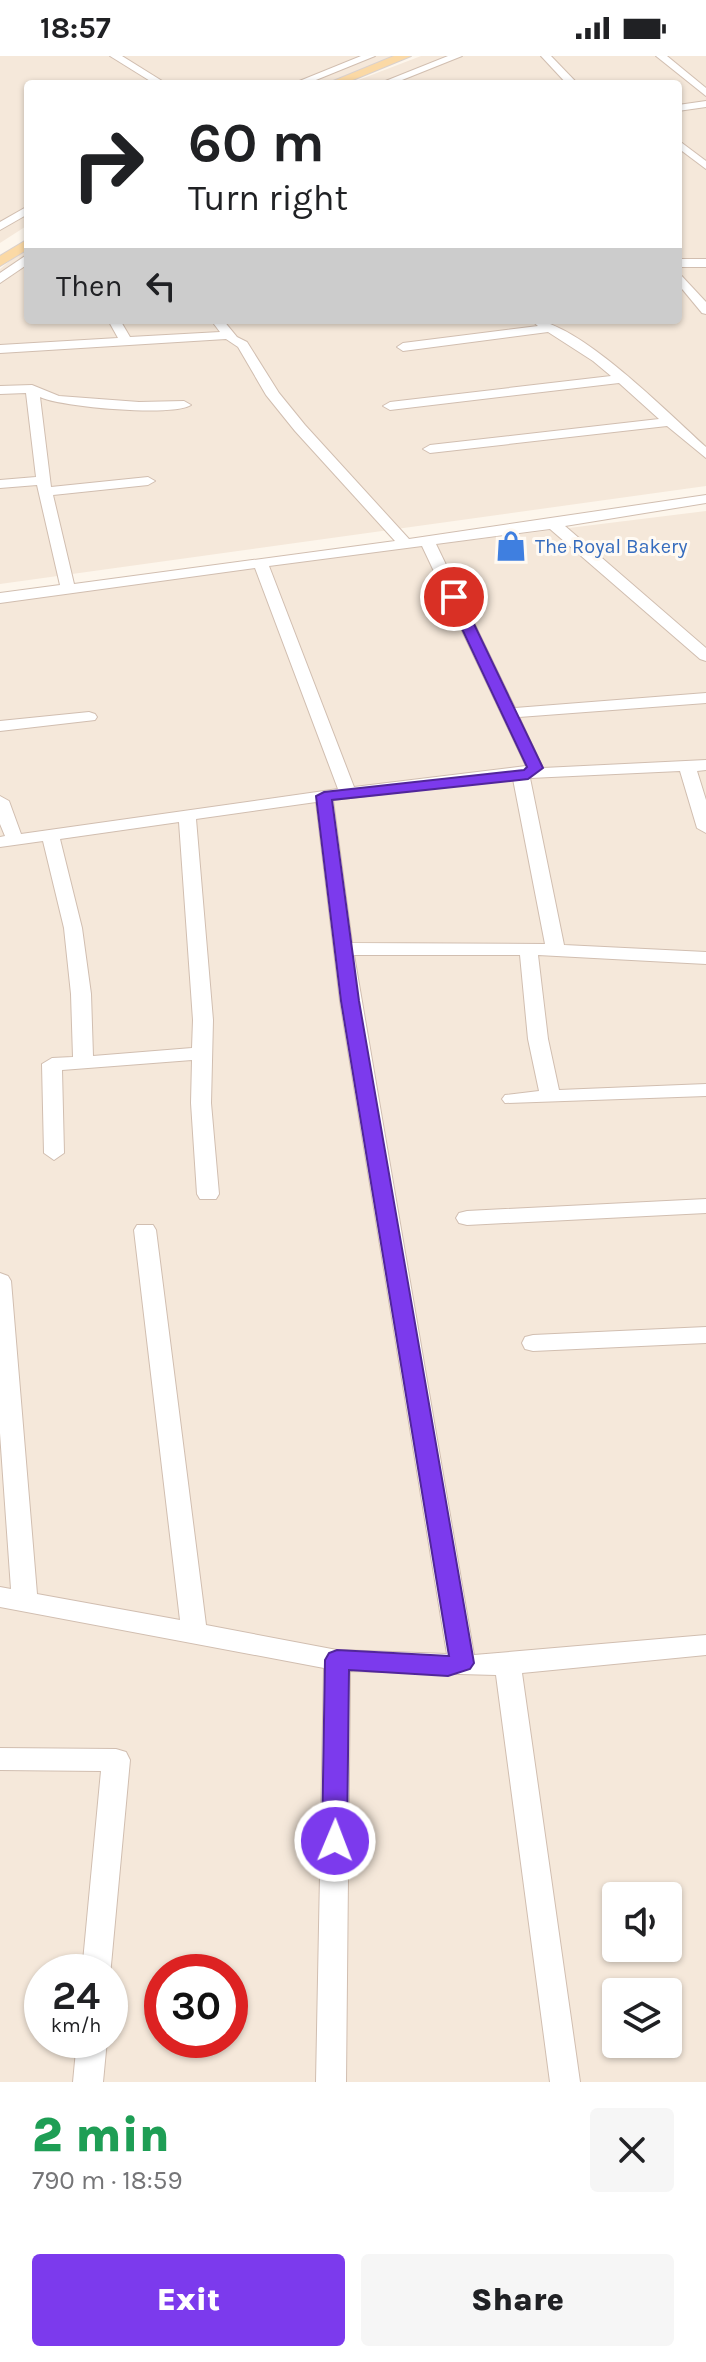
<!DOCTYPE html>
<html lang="en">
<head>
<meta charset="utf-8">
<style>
	body { margin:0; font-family:Karla,sans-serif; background:#f6f6f6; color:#202124; height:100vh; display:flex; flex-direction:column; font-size:30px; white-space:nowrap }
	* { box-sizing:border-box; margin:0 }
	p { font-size:26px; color:#757577 }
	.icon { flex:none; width:44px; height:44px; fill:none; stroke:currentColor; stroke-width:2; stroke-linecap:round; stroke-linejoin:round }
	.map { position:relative; height:2026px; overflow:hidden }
	.sheet { display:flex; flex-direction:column; background:#fff; flex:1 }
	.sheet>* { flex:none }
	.top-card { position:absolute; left:24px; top:24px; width:658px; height:244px; border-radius:8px; box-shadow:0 2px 6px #0004; background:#fff; color:#202124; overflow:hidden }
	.controls { position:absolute; left:602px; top:1826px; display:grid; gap:16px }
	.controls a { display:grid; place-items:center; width:80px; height:80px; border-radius:8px; background:#fff; box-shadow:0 2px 6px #0004; font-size:40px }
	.speed { position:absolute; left:24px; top:1898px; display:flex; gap:16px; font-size:40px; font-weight:700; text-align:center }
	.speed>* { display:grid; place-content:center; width:104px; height:104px; border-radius:50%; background:#fff; box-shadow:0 2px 6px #0004; line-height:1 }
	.speed small { font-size:20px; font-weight:400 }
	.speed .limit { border:12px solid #d22; background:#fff; color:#111 }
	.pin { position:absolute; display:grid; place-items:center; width:68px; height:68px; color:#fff; margin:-34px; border:4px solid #fff; border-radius:50%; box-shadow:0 2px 8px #0007 }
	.me { position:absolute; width:88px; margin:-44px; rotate:1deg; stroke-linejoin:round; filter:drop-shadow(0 0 6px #0008) }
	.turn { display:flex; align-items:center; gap:28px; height:168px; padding:0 32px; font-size:36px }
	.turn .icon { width:104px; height:104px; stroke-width:2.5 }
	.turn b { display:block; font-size:56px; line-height:68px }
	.then { display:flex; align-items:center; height:76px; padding:0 32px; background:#0003; gap:16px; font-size:30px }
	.round { display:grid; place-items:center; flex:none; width:84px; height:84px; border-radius:8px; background:#f6f6f6 }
	.overview { display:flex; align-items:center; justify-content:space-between; height:136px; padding:0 32px }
	h1 { font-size:48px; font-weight:800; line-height:60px; color:#1e9e55 }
	.button { display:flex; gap:16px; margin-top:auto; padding:16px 32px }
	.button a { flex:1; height:92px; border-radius:8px; background:#7c3aed; color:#fff; font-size:32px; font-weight:800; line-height:92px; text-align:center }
	.button a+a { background:#f6f6f6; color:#202124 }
	.status { display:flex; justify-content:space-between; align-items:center; height:56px; padding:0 40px; background:#fff; direction:ltr }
	.status svg { height:22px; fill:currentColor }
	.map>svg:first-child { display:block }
</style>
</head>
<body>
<div class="status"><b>18:57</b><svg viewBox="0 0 49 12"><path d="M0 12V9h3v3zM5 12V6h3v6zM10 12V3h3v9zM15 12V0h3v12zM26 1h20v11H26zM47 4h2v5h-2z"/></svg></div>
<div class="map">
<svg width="706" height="2026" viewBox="0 0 706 2026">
	<rect width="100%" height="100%" fill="#fdf6ec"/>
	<g fill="#f5e8da" fill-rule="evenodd">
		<polygon points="0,0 407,0 332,28 28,28 28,169 0,187"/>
		<polygon points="421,0 706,0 706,430 0,528 0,213 28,190 28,264 678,264 678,28 348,28"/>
		<path d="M 706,455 L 706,2026 L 0,2026 L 0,542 ZM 616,1840 L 668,1840 L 668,1892 L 616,1892 ZM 42,1916 L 110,1916 L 110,1984 L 42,1984 ZM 162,1916 L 230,1916 L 230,1984 L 162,1984 ZM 616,1936 L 668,1936 L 668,1988 L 616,1988 Z"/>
	</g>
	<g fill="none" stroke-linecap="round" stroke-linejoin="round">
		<defs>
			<g id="minor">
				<polygon points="110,0 122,0 167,28 155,28"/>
				<polygon points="361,0 375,0 306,28 292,28"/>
				<polygon points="448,0 462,0 392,28 378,28"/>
				<polygon points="541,0 551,0 578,28 567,28"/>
				<polygon points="656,0 667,0 706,32 706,40"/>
				<polygon points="706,45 706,51 678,55 678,49"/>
				<polygon points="678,84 706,105 706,113 678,92"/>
				<polygon points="28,150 28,158 0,174 0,166"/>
				<polygon points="28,198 28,208 0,227 0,217"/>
				<rect x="678" y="203" width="28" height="8"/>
				<polygon points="678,216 706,246 706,258 702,257 678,228"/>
				<path d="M 108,264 L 120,264 L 130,281 L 220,276 L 211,264 L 223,264 L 237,281 L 247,286 L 279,337 L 305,369 L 409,483 L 706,439 L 706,447 L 565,470 L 706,592 L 706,605 L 700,603 L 550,473 L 436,488 L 515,652 L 706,637 L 706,647 L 519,661 L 543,712 L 706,704 L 706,714 L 697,715 L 706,744 L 706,777 L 697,772 L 680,715 L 530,722 L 564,889 L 706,896 L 706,908 L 538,899 L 548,983 L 559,1034 L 706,1028 L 706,1040 L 505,1047 L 502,1043 L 505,1039 L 539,1035 L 528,983 L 520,899 L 354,899 L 474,1599 L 706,1579 L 706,1599 L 522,1617 L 580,2026 L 550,2026 L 496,1619 L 350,1615 L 346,2026 L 316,2026 L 324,1612 L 0,1551 L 0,1531 L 11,1533 L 0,1377 L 0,1217 L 8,1220 L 11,1225 L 37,1538 L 180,1564 L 134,1174 L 137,1169 L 153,1169 L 156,1174 L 206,1569 L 337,1594 L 447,1598 L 340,945 L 316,746 L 196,763 L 213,964 L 211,1047 L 219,1138 L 216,1143 L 200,1143 L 197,1138 L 191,1047 L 192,1004 L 62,1014 L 64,1097 L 54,1104 L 44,1097 L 42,1008 L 52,1002 L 73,1001 L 71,938 L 64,872 L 43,785 L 0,791 L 0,781 L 5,780 L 0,768 L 0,740 L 9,745 L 21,778 L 338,733 L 255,512 L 0,547 L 0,537 L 60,529 L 37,429 L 0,432 L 0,424 L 36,421 L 26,337 L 0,338 L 0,330 L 32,329 L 59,340 L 139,346 L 184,345 L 191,349 C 174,361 60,351 40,341 L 51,431 L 148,421 L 155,425 L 148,429 L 53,439 L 74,528 L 395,485 L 295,375 L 266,339 L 238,291 L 226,283 L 0,297 L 0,289 L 118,282 ZM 422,490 L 526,710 L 354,731 L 269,510 ZM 513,723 L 545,888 L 352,887 L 333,744 ZM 179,766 L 193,964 L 192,992 L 93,1000 L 91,938 L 82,872 L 60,783 Z"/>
				<path d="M 531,264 C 577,264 669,358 706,391 L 706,402 L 667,370 L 430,397 L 423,393 L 430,389 L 659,363 L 619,327 L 390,354 L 383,350 L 390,346 L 611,320 L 593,305 L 548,276 L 403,295 L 397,291 L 403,287 L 538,270 Z"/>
				<polygon points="89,656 95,658 97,661 95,664 0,675 0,665"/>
				<polygon points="706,1143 706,1157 467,1169 459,1167 456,1162 459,1157 467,1155"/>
				<polygon points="706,1271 706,1287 533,1295 525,1293 522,1287 525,1281 533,1279"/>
				<polygon points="0,1692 116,1693 126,1696 130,1704 110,1920 110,1916 82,1916 101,1715 0,1714"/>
				<polygon points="77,1984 107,1984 103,2026 73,2026"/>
			</g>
			<g id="major">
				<polygon points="394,0 411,0 343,28 326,28"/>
				<polygon points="28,183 28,193 0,210 0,200"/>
			</g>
		</defs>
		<use href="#minor" stroke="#d1beb0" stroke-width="2"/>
		<use href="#major" stroke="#dad1cd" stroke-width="2"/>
		<use href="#minor" fill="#fff" fill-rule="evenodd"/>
		<use href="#major" fill="#fbd9a5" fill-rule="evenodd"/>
	</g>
	<polygon fill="#7c3aed" stroke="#51269a" stroke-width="2" points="454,537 461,541 543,712 528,723 332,744 359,945 474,1607 470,1613 448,1620 349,1614 347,1785 344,1792 335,1795 326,1792 322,1785 325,1604 329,1597 337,1594 449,1600 341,945 316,740 324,736 524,714 527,711 447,541"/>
	<defs>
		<symbol id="shop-bare" viewBox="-9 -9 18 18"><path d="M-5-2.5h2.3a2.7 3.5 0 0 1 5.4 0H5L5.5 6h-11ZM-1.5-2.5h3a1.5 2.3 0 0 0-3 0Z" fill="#3f7fe0" stroke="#fffaf3" stroke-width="2.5" paint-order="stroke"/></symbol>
	</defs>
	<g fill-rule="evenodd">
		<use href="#shop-bare" x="489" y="468" width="44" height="44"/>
	</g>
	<g text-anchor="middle" stroke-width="6" stroke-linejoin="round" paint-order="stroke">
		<g font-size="20" fill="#366cbe" stroke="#fffaf3" text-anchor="start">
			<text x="535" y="497">The Royal Bakery</text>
		</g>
	</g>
</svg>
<div class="controls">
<a><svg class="icon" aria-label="sound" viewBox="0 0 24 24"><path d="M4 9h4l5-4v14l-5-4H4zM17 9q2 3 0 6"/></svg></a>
<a><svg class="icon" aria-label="layers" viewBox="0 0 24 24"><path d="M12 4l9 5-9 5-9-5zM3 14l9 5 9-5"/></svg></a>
</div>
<div class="speed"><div>24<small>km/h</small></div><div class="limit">30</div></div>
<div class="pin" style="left:454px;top:541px;background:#d93025"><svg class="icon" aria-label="arrive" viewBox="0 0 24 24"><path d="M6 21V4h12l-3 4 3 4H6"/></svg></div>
<svg class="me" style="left:335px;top:1785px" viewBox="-20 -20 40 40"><circle r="17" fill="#7c3aed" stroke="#fff" stroke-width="3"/><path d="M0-11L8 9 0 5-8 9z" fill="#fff"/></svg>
<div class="top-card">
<div class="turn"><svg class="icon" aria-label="right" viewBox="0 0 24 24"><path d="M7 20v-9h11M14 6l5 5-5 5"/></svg><div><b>60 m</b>Turn right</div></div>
<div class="then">Then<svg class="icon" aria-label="left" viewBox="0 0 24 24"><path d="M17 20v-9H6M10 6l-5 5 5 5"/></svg></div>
</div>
</div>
<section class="sheet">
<div class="overview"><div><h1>2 min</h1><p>790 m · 18:59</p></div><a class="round"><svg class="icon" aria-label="close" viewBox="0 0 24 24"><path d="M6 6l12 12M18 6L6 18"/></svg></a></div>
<div class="button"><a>Exit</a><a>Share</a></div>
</section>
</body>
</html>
